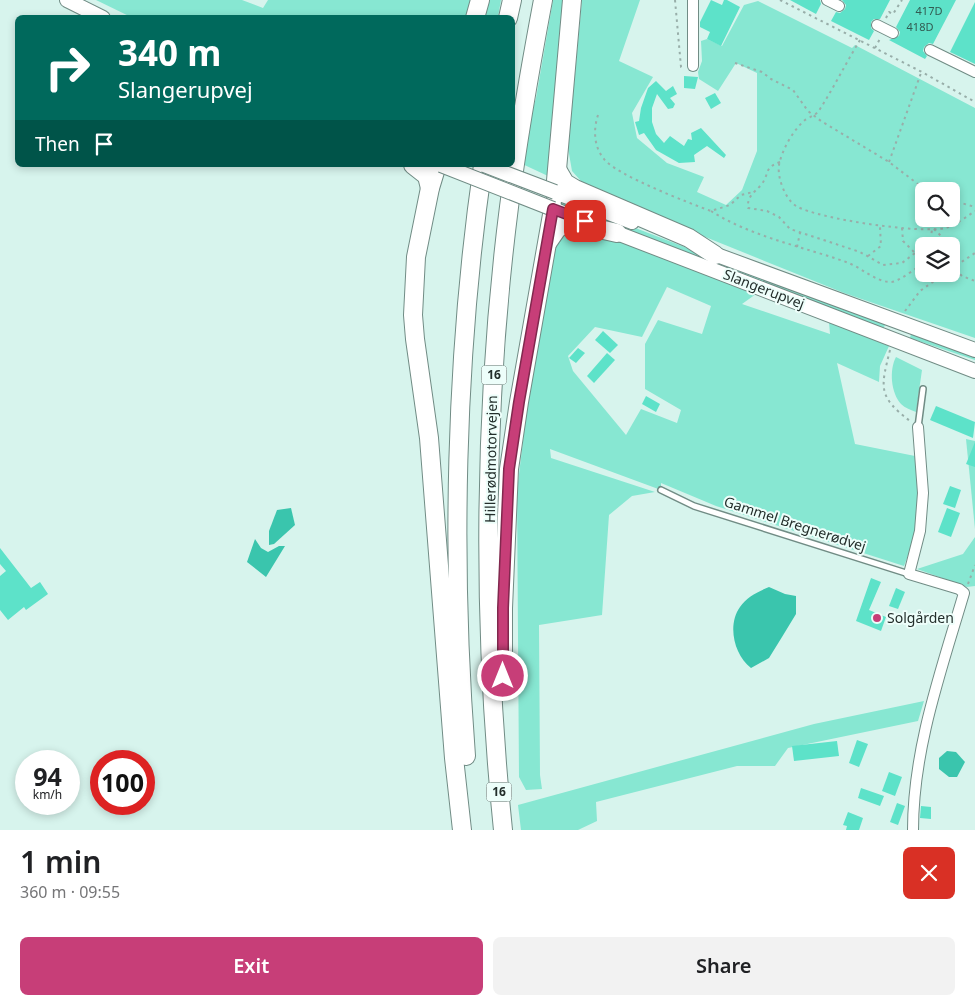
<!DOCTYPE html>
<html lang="en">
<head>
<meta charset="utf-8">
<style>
	body { margin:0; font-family:"Noto Sans",sans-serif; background:#f2f2f2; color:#202124; height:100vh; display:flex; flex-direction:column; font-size:19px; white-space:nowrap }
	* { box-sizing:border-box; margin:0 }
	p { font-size:16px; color:#757577 }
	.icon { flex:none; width:28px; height:28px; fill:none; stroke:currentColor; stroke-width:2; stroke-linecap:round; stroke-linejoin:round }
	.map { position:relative; height:830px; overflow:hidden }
	.details { display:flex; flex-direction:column; background:#fff; flex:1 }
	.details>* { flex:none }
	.hud { position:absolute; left:15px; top:15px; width:500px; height:152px; border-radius:8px; box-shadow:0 2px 8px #0003; background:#00695c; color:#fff; overflow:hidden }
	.buttons { position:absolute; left:915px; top:182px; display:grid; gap:10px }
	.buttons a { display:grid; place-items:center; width:45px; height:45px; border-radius:8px; background:#fff; box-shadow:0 2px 8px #0003; font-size:25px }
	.speed { position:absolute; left:15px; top:750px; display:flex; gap:10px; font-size:25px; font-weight:700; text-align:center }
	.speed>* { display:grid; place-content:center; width:65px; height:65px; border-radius:50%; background:#fff; box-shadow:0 2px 8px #0003; line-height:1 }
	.speed small { font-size:12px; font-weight:400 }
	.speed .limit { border:8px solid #d22; background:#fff; color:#111 }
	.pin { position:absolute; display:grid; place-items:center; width:42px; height:42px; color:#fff; margin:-21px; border-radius:10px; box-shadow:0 2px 8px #0006 }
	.me { position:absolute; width:55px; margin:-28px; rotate:0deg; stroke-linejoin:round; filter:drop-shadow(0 0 4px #0008) }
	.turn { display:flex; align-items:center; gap:18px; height:105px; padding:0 20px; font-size:22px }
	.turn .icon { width:65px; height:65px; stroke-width:2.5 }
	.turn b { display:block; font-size:35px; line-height:42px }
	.then { display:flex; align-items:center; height:48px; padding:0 20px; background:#0003; gap:10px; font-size:19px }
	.round { display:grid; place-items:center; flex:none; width:52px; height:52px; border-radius:8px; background:#f2f2f2 }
	.head { display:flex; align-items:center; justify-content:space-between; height:85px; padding:0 20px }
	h1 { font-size:30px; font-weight:600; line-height:38px }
	.action { display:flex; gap:10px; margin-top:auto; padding:10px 20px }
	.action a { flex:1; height:58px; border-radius:8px; background:#c73e78; color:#fff; font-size:20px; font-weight:600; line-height:58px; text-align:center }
	.action a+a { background:#f2f2f2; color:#202124 }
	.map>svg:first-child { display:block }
</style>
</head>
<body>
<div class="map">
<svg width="975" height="830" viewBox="0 0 975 830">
	<rect width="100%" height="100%" fill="#d7f4ed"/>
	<g fill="#87e7d2" fill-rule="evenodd">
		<polygon points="96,0 242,0 263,8 268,0 473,0 468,18 133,18"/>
		<polygon points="487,0 501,0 498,17 482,18"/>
		<polygon points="553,0 567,0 548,176 518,162 536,98"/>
		<path d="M 582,0 L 640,0 L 619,61 L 653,77 L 632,113 L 637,138 L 667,163 L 704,177 L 697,192 L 726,205 L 742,190 L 757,151 L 757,73 L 736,63 L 718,91 L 699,79 L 698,72 L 702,61 L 701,41 L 707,39 L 722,46 L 744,5 L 758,1 L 852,48 L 855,45 L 975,108 L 975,338 L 844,293 L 589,190 L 572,171 L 568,148 ZM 924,191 L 951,191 L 951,219 L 924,219 ZM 924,246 L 951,246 L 951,274 L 924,274 Z"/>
		<polygon points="563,200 884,324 885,325 883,329 562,207 559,202"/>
		<path d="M 579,226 L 756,294 L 742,304 L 830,334 L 829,322 L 889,346 L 880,366 L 879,382 L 837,363 L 855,444 L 915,456 L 920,495 L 916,534 L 904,566 L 716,506 L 661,483 L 661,490 L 550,449 L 551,458 L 655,492 L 632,496 L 609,515 L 602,615 L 539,625 L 540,775 L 542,789 L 526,790 L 519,777 L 517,491 L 531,374 L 553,245 L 561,233 ZM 667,287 L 711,306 L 702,334 L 658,320 L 645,344 L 645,389 L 681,410 L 677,423 L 641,409 L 626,435 L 573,371 L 568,356 L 595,327 L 642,337 Z"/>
		<polygon points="911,334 975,356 975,360 910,338"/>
		<path d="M 896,357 L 922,370 L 916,412 C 911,410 905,408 901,404 C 891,393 889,370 896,357 Z"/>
		<polygon points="966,439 975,441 975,529"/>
		<polygon points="975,537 975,586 967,587 917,569 963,554"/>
		<polygon points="924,701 918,721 788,748 775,766 737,766 596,802 597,821 578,830 521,830 518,805 814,724"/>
	</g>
	<g fill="#3ac5ad">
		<polygon points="291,508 295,525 274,544 269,545 269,531 277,510"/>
		<polygon points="255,539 261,548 268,552 279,546 285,546 266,577 247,562"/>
		<path d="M 769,587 L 785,594 L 796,596 L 796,614 L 782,637 L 769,658 L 751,668 C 734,655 727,625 740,607 C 747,597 757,592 769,587 Z"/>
		<polygon points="947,751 956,752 965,762 957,777 949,777 939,769 939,758"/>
	</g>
	<g fill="#5de2c9">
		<polygon points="711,0 722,5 724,0 727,0 740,7 721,46 707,39 710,32 700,27 700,22"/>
		<polygon points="790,0 820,0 821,4 816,14"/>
		<polygon points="842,0 890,0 880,19 874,19 871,22 871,28 874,31 869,40 831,21 836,12 840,13 845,9 846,5"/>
		<polygon points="910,0 956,0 933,44 929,43 924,47 923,51 927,56 925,59 889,40 899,36 900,32 896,27"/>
		<polygon points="975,2 975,64 950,52"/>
		<polygon points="684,76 698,77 695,89 684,88"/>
		<polygon points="656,81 666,91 673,86 677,94 670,98 675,104 673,108 668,109 657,94 652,108 652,122 656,134 664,143 670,136 684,146 688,139 692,140 691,133 701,128 726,155 724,158 707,146 694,155 695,162 679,163 656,150 644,133 639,135 635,122 639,121 641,108 648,88"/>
		<polygon points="715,93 721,103 711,109 705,98"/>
		<polygon points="603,331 618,345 610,353 595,340"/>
		<polygon points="578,348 585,353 576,363 569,358"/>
		<polygon points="607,353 615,360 594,383 587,376"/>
		<polygon points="646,396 660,404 656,412 642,404"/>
		<polygon points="936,406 975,422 973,438 930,420"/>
		<polygon points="975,442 975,467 966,464"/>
		<polygon points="950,486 961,490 955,508 943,504"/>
		<polygon points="947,508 960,513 951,537 938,532"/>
		<polygon points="0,548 31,588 40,582 48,594 26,610 24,607 8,620 0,610 0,576 6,571 0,564"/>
		<polygon points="871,578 881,582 869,610 886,617 881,631 856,621"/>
		<polygon points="896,588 905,592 898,609 889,606"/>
		<polygon points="857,740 868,744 859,767 849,763"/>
		<polygon points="837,741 839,756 794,761 792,746"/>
		<polygon points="889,772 902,777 895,796 882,791"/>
		<polygon points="861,788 884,796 880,806 858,798"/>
		<polygon points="897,803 905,806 898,825 890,822"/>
		<polygon points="921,806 931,807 931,819 920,818"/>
		<polygon points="848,812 863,818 859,830 846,830 847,826 843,825"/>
	</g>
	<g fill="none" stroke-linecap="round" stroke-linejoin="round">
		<defs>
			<g id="service">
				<polyline points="918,427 923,389"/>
				<polyline points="661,490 694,506 909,574"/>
			</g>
			<g id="minor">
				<polyline points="827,0 839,6"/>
				<polyline points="877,25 893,33"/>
				<polyline points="930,50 975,72"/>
				<polyline points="693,66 693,0"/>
				<path d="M 913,830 C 913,749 941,671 964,593 L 959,589 L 909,574 L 920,531 L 923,493 L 918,427"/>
			</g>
			<g id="secondary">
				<polyline points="67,0 103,18"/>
				<polyline points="582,220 553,209 555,192 632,222"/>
				<polyline points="609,230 975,371"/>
				<polyline points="706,251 975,350"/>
			</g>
			<g id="motorway">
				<polyline points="475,18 480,0"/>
				<polyline points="508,18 512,0"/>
				<polyline points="413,165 427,176 430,188"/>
				<polyline points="437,165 430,188 416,257 413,315 415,339 429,438 454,758 462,830"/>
				<polyline points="558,171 565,183 575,189 689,238 715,255"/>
				<polyline points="555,192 572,0"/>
				<polyline points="548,242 557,229 568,222 617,233"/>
				<polyline points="503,676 503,608 509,469 519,402 553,209"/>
				<path d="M 466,756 C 451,562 455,357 483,165"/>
				<path d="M 503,830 C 482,625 483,411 509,207 C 518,137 530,69 543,0"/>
			</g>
		</defs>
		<use href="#service" stroke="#718c85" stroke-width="8"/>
		<use href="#minor" stroke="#718c85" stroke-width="12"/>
		<use href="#secondary" stroke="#718c85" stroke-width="16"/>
		<use href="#motorway" stroke="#718c85" stroke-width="20"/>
		<g stroke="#98aea9" stroke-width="2" stroke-dasharray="2.5 4" stroke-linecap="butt">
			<polyline points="675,0 681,67 684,67"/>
			<polyline points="780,0 922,72 975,102"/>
			<polyline points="886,18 889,12 893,14 902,0"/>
			<path d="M 860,40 C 846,63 834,87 820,109 C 817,115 811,116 805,120 C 793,130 782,150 779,165 C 777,177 785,199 796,206 C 818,219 921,234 945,228 C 956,225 966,217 975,211"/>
			<polyline points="875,48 881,37"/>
			<polyline points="735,63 762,72 771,79 793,90 808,111 821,121 889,162 927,191"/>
			<path d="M 598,115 C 593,130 594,147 604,159 C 616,175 689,203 711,211 L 730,205 L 741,195 L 753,192"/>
			<path d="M 780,162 C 763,168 770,174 761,185 C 754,193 747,196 748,208 L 767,211 L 779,217 L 790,229 L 860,252 L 883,265 L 902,263 L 924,246"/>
			<polyline points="889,162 921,73"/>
			<polyline points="951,200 975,207"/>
			<path d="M 711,211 C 752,237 801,246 846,262 C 861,267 875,282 891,282 C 899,282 917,267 924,263"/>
			<polyline points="926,219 927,222 941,236 946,246"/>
			<polyline points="902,228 903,241 914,252"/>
			<polyline points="930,246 932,229"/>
			<polyline points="797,247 800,233"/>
			<polyline points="868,256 881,246 880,227"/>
			<polyline points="951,259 953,265"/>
			<polyline points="951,265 962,276 975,281"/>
			<polyline points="951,269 975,253"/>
			<polyline points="905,311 920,291 944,274"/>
			<path d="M 890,350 C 881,387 877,396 910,421"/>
			<polyline points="968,584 975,565"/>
		</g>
		<use href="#service" stroke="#fff" stroke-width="5"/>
		<use href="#minor" stroke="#fff" stroke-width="10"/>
		<use href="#secondary" stroke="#fff" stroke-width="14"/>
		<use href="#motorway" stroke="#fff" stroke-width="18"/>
		<defs>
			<g id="secondary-bridge">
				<polyline points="441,165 553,209"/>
				<polyline points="484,165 555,192"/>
			</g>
		</defs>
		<use href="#secondary-bridge" stroke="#718c85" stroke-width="16" stroke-linecap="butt"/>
		<use href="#secondary-bridge" stroke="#fff" stroke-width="14"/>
	</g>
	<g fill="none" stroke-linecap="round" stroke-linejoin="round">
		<defs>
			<polyline id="route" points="503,676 503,608 509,469 519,402 553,209 585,221"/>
		</defs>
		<use href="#route" stroke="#81284e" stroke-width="12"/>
		<use href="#route" stroke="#c73e78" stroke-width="9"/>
	</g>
	<circle fill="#c73e78" stroke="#edfefa" stroke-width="2" cx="877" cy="618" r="5"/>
	<g text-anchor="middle" stroke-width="4" stroke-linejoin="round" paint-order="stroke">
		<g font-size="11" fill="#325b52">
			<text x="929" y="15">417D</text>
			<text x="920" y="31">418D</text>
		</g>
		<g fill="#edfefa" stroke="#606c69" stroke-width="1">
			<rect x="481.5" y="365.5" width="25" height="19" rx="4"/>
			<rect x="486.5" y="782.5" width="25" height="19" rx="4"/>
		</g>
		<g font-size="12" font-weight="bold" fill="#232e2b">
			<text x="494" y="379">16</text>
			<text x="499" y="796">16</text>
		</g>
		<g font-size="14" fill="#232e2b" stroke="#edfefa">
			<text transform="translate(764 289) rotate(21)" y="5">Slangerupvej</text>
			<text transform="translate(491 459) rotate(-89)" y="5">Hillerødmotorvejen</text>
			<text transform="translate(795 524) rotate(18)" y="5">Gammel Bregnerødvej</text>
		</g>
		<g font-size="14" fill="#232e2b" stroke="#edfefa" text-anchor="start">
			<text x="887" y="623">Solgården</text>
		</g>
	</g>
</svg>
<div class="buttons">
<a><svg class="icon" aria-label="search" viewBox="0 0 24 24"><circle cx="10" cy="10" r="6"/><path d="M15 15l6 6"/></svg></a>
<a><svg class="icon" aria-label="layers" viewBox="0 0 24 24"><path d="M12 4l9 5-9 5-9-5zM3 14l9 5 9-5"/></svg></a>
</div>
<div class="speed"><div>94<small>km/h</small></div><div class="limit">100</div></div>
<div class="pin" style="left:585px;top:221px;background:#d93025"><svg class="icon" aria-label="arrive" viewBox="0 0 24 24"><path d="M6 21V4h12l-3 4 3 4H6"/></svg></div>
<svg class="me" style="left:503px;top:676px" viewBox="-20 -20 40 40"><circle r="17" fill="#c73e78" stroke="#fff" stroke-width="3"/><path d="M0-11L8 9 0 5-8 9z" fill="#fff"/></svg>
<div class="hud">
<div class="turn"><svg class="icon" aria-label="right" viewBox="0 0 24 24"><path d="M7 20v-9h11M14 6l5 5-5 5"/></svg><div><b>340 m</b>Slangerupvej</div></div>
<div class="then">Then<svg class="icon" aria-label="arrive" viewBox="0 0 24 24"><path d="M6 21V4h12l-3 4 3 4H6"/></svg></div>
</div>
</div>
<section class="details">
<div class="head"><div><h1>1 min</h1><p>360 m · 09:55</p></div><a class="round" style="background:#d93025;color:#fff"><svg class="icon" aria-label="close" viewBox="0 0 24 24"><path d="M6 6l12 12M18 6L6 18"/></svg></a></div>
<div class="action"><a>Exit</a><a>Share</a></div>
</section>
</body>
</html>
